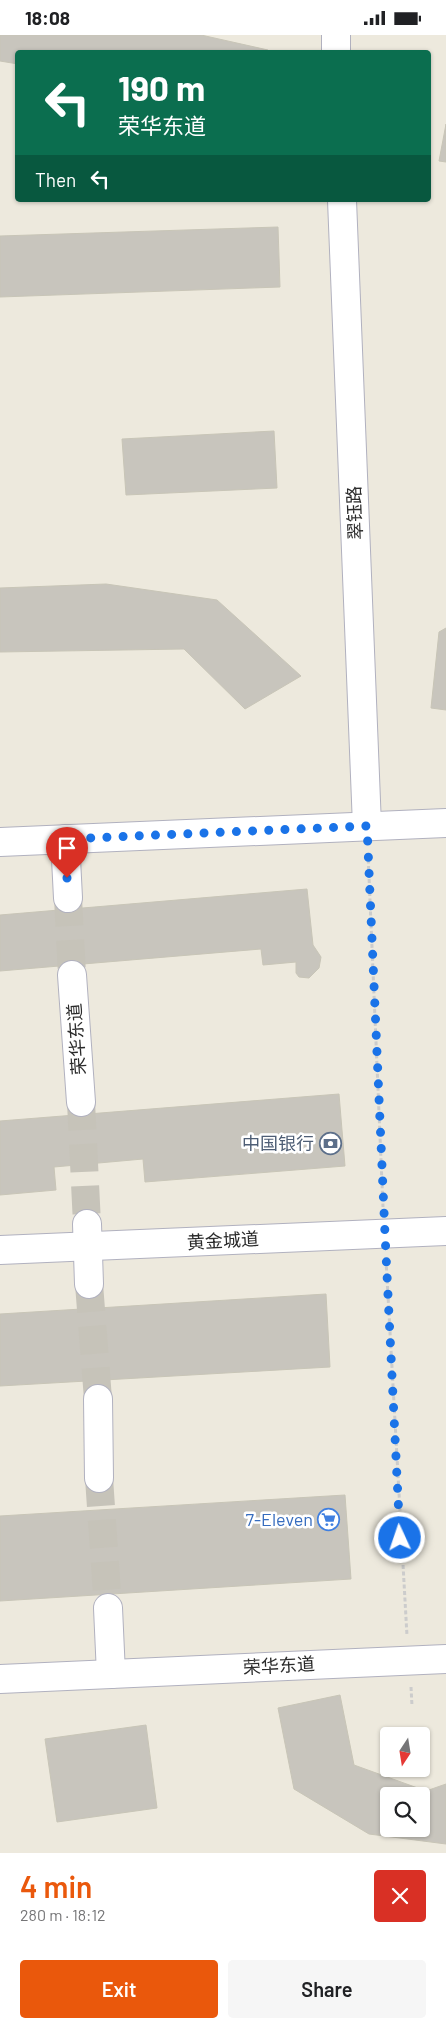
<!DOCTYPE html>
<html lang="en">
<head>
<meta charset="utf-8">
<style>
	body { margin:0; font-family:Barlow,"Noto Sans SC",sans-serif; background:#f6f6f6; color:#202124; height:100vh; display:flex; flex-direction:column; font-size:19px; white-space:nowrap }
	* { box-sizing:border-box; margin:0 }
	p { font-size:16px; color:#757577 }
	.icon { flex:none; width:28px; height:28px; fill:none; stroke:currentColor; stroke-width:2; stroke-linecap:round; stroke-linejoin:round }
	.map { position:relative; height:1818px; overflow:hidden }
	.drawer { display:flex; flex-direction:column; background:#fff; flex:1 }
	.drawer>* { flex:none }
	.banner { position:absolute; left:15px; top:15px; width:416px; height:152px; border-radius:5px; box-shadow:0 1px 4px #0004; background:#0b6e4f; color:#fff; overflow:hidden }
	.needle { width:32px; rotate:192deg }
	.buttons { position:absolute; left:380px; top:1692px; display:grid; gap:10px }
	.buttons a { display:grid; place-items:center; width:50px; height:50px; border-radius:5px; background:#fff; box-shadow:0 1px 4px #0004; font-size:25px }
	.pin { position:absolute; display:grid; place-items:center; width:42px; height:42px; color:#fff; margin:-51px -21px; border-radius:50% 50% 50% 0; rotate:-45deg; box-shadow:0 0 5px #0007 }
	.pin .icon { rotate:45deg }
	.me { position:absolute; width:55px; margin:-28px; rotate:357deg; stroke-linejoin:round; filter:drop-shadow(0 0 4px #0008) }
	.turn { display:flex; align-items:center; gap:18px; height:105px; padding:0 20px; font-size:22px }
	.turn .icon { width:65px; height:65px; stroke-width:2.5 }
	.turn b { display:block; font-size:35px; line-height:42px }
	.then { display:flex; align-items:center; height:48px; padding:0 20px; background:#0003; gap:10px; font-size:19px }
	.round { display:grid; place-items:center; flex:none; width:52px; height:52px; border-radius:5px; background:#f6f6f6 }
	.summary { display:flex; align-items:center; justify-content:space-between; height:85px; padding:0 20px }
	h1 { font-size:30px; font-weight:600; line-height:38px; color:#ea580c }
	.cta { display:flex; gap:10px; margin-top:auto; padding:10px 20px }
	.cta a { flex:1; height:58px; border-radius:5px; background:#ea580c; color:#fff; font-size:20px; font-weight:600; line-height:58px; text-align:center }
	.cta a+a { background:#f6f6f6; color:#202124 }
	.status { display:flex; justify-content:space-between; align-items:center; height:35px; padding:0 25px; background:#fff; direction:ltr }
	.status svg { height:14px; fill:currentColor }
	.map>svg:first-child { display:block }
</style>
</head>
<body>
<div class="status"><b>18:08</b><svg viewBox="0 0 49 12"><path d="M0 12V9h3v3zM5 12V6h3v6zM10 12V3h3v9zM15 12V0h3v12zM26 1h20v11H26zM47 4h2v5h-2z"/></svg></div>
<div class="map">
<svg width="446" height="1818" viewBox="0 0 446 1818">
	<rect width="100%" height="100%" fill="#ede9dd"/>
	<g fill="#c8c5bd" stroke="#c8c5b7" fill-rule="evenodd">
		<polygon points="0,0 201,0 268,15 267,18 18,18 18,29 0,26"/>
		<polygon points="446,89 446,127 439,126"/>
		<polygon points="278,192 280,252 0,262 0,201"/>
		<polygon points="274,396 277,453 126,460 122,404"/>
		<polygon points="106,549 217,565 301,641 245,674 184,614 0,617 0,553"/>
		<polygon points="446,593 446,675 431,673 439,597"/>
		<polygon points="307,854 313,910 321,922 319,933 309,943 299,942 296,938 296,927 263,930 261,914 0,936 0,880"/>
		<polygon points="339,1059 345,1131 145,1147 143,1124 54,1132 56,1155 0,1160 0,1086"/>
		<polygon points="326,1259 330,1332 0,1351 0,1279"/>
		<polygon points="345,1460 351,1544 0,1566 0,1481"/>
		<path d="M 340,1660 L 354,1730 L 426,1756 L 446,1749 L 446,1809 L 369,1799 L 294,1754 L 278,1673 ZM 389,1761 L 421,1761 L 421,1794 L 389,1794 Z"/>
		<polygon points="146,1690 157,1773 57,1787 45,1704"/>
	</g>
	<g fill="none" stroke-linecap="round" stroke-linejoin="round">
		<g stroke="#c6c3b9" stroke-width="28" stroke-dasharray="28 14" stroke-linecap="butt">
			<polyline points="68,863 72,940"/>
			<polyline points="81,1067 87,1189"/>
			<polyline points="89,1249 98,1364"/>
			<polyline points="99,1443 108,1573"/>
		</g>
		<defs>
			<g id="minor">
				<polyline points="336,0 336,18"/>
				<polyline points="342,165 367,791"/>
				<polyline points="65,804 68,863"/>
				<polyline points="0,807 446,788"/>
				<polyline points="72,940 81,1067"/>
				<polyline points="87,1189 89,1249"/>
				<polyline points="0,1215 446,1196"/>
				<polyline points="98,1364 99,1443"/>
				<polyline points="108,1573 111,1639"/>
				<polyline points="0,1644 446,1624"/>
			</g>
		</defs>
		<use href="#minor" stroke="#b1b1bf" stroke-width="30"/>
		<g stroke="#ccc" stroke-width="3" stroke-dasharray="4 2.5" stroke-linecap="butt">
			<polyline points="368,818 383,1172"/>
			<polyline points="386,1225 407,1601"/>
			<polyline points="411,1652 412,1671"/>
		</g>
		<use href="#minor" stroke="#fff" stroke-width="28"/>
	</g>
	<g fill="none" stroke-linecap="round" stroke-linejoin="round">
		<polyline stroke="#1a73e8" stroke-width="9" stroke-dasharray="0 16.2" points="67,843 65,804 367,791 385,1199 400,1503"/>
	</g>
	<defs>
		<symbol id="bank-ring" viewBox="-11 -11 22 22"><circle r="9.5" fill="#fff" stroke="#5c6f8a" stroke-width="1.5"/><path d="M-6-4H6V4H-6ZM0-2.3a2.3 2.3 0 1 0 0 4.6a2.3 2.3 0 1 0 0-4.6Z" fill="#5c6f8a"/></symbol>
		<symbol id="supermarket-ring" viewBox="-11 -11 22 22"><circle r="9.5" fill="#fff" stroke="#3f7fe0" stroke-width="1.5"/><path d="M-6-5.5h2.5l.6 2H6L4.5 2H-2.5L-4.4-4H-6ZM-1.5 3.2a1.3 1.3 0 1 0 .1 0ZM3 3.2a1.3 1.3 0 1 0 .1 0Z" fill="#3f7fe0"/></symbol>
	</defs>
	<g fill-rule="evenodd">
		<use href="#bank-ring" x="318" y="1096" width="25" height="25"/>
		<use href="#supermarket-ring" x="316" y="1472" width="25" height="25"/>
	</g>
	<g text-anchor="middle" stroke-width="5" stroke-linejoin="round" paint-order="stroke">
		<g font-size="18" fill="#2b2b2b" stroke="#fff">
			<text transform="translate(355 478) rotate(-92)" y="6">翠钰路</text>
			<text transform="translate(77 1004) rotate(-94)" y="6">荣华东道</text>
			<text transform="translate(223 1206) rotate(-3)" y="6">黄金城道</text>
			<text transform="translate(279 1631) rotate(-3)" y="6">荣华东道</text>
		</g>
		<g font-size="18" fill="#4e5e75" stroke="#fff" text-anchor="end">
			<text x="314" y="1115">中国银行</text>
		</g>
		<g font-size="18" fill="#366cbe" stroke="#fff" text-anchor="end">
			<text x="313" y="1491">7-Eleven</text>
		</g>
	</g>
</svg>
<div class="buttons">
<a><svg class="needle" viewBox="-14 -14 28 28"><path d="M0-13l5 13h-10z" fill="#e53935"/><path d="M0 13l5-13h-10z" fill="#757577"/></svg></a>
<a><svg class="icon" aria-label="search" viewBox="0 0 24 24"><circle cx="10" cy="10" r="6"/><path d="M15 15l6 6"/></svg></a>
</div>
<div class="pin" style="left:67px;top:843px;background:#d93025"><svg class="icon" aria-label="arrive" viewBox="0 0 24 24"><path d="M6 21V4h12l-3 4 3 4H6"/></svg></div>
<svg class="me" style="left:400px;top:1503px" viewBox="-20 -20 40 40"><circle r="17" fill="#1a73e8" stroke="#fff" stroke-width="3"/><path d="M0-11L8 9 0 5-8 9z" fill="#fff"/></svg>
<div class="banner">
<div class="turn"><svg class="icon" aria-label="left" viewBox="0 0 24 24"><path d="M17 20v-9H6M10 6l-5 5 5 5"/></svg><div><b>190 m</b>荣华东道</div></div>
<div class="then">Then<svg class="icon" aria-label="left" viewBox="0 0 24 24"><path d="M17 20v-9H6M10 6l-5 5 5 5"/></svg></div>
</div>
</div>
<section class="drawer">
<div class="summary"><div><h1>4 min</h1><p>280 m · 18:12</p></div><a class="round" style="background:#d93025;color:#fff"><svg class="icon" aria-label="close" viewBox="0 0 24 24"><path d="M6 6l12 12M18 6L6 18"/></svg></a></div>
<div class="cta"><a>Exit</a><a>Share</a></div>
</section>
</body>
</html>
